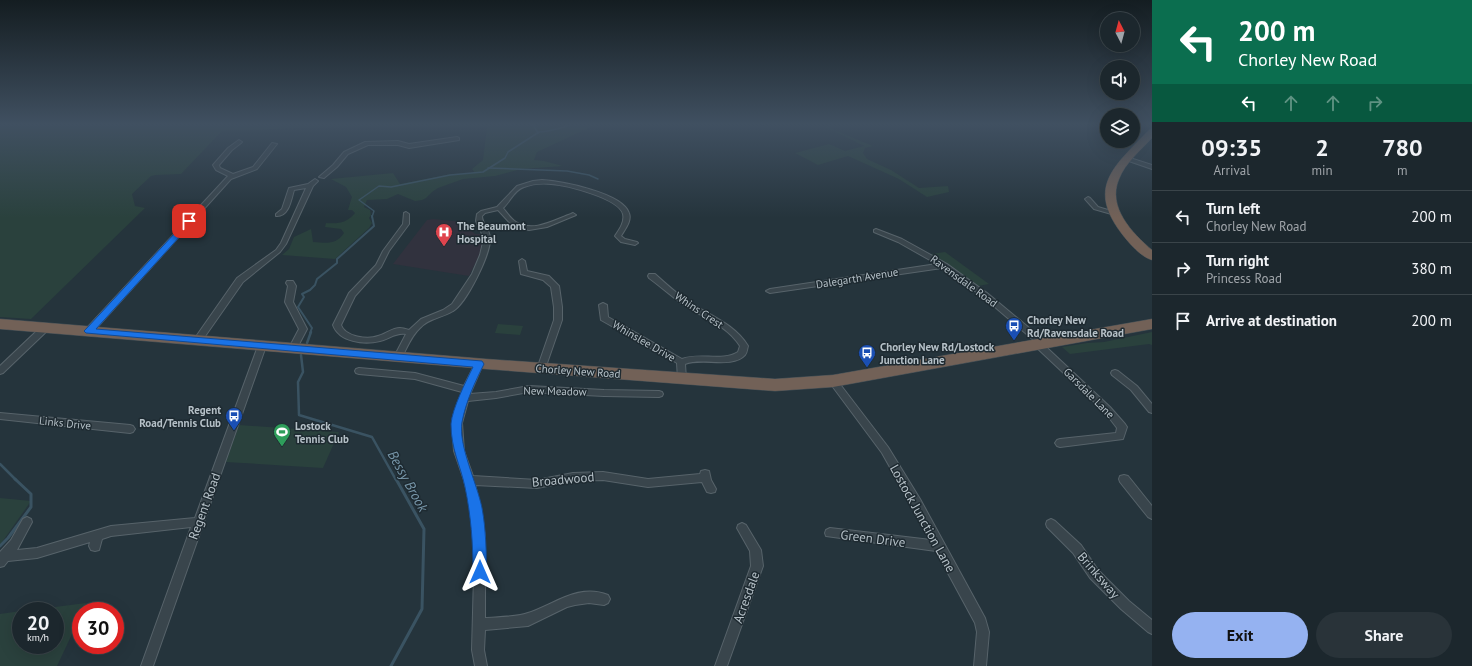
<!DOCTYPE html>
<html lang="en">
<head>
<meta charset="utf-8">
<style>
	body { margin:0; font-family:"PT Sans",sans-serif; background:#293339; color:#f1f3f6; height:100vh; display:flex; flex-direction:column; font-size:15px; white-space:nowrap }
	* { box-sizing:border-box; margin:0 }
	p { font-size:13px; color:#a0a5aa }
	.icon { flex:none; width:22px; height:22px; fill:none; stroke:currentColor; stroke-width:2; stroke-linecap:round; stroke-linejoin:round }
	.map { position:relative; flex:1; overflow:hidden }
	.drawer { display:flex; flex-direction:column; background:#1c272d; width:320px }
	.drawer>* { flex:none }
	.guide { background:#0b6e4f; color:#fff; overflow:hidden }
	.needle { width:26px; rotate:354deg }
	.buttons { position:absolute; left:1100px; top:12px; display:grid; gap:8px }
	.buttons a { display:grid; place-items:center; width:40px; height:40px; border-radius:50%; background:#1c272d; box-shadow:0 4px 16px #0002,0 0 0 1px #3a4449; font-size:20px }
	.speed { position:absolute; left:12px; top:602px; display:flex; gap:8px; font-size:20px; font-weight:700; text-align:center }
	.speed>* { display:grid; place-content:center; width:52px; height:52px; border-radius:50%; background:#1c272d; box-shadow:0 4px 16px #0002,0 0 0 1px #3a4449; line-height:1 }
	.speed small { font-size:10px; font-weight:400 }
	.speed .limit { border:6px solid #d22; background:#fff; color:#111 }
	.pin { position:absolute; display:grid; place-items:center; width:34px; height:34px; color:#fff; margin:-17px; border-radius:8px; box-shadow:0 2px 6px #0006 }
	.me { position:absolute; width:44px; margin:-22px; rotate:0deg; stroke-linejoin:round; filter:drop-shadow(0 0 3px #0008) }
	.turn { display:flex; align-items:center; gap:14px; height:84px; padding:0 20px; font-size:18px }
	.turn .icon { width:52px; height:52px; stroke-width:2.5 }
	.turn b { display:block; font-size:28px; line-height:34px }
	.lanes { display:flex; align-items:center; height:38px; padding:0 20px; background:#0003; justify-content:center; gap:20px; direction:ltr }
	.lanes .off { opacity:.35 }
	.eta { display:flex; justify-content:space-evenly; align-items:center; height:68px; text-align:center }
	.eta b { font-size:24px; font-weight:700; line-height:28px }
	.primary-button { display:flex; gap:8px; margin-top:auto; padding:8px 20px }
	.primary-button a { flex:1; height:46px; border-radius:24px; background:#95b2f1; color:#111; font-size:16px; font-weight:700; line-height:46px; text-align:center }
	.primary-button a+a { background:#293339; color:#f1f3f6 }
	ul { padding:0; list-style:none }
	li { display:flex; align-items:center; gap:12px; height:52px; padding:0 20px; border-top:1px solid #3a4449 }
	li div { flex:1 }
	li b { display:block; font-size:15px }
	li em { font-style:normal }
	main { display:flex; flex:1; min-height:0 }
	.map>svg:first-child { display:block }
</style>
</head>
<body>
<main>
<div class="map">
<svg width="1152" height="666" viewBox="0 0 1152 666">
	<rect width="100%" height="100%" fill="#25343c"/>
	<polygon fill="#31323e" points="433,219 462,222 475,234 484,234 482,250 469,276 393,264 427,220"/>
	<g fill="#2a413d">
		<path d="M 0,125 L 595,125 L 537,152 L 534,160 L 544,161 L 563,166 L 521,169 L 495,176 L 463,179 L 438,188 L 432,192 L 426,198 L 422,200 L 415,201 L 398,194 L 387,199 L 367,200 L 364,207 L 370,210 L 371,215 L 369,218 L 372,223 L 369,228 L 335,259 L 282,255 L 289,249 L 294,237 L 311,229 L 313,242 C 327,243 336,245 344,233 L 341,229 L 325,227 L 326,223 C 338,224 347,223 355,213 L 352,210 L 348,210 L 352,197 L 346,187 L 331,179 L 393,173 L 400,184 L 451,174 L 475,173 L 472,169 L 483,160 L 487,127 L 297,128 L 222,131 L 181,174 L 156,175 L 151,176 L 132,194 L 135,206 L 145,208 L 31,319 L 0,317 Z"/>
		<polygon points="829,125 835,125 829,128 873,146 865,148 863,153 867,159 891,170 919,188 948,186 949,192 927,197 899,179 848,156 818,165 795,153 829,144 845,151 864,146 828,128 823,128"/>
		<polygon points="945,252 989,284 978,286 931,254"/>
		<polygon points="498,324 523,326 520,335 495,333"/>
		<polygon points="1152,332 1152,345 1149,344 1070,354 1062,347 1087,343 1104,342"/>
		<polygon points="239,425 339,432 323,468 226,462"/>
		<polygon points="0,498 31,501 0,545"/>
		<polygon points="86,603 83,611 81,611 81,615 57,666 0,666 0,614 21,611 21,645 55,645 55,611 24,611"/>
	</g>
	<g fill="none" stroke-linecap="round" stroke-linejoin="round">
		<g stroke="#3a5362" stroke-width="1.5">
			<polyline points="531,125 533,125 538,133"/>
			<polyline points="488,168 567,171 589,175 598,179"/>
			<path d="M 372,217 L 374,211 L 359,200 L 379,186 L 391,187 L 450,175 L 483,172 L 505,158 L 508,152 L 539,132 C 548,132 561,128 570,125"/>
		</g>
		<polyline stroke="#3a5362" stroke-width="2" points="310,333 312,328 298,307 304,297 302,294 310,290 315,285 317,279 337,263 337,259 374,226 372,216"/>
		<g stroke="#3a5362" stroke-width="2.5">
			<polyline points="307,343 311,332"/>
			<polyline points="301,355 303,372 298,382 299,415 372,437 396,480"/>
			<polyline points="0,464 16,480"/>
		</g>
		<g stroke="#3a5362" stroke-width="3">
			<polyline points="0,546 8,538 31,507 31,494 15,479"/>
			<polyline points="391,666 422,609 424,529 396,479"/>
		</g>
		<defs>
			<g id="street">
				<polygon points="457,137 459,138 459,140 409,148 398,145 368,145 348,154 337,167 324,178 319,177 333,165 344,152 365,142 398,141 409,144"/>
				<polygon points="239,140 242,142 241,143 232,150 219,165 220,168 233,174 253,167 272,143 277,144 257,169 231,179 92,333 86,333 85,331 86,329 228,176 216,170 213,165 228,148"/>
				<polygon points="1126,158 1130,158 1152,165 1152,169 1126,160"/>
				<path d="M 315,179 L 318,181 L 313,186 L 286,244 L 280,252 L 243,282 L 201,342 L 195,342 L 194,340 L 195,338 L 237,278 L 276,250 L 281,243 L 306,188 L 294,190 C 291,200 289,217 276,216 L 276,214 L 282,209 L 289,188 L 308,184 Z"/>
				<path d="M 542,180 C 561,181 623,193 629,213 C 632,221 625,229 621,236 L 625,239 L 637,242 L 638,243 L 635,245 L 621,242 L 615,236 C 619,230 625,222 623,214 C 619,198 566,185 551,184 C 542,183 532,184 524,187 C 514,190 510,202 503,208 C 507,213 511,219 516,222 C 533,233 554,220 571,214 L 573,213 L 576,215 L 547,227 L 529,230 L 520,228 L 511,224 L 498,210 L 485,213 L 482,216 C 482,224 490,230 490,238 C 491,254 466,304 453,311 C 442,318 429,318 420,328 C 411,336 407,348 401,359 L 398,360 L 394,357 L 406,334 C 396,332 389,339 380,341 C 364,345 339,342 333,325 L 349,293 L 376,265 L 383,251 L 403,224 L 404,213 L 406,212 L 409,214 L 409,224 L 389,251 L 381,267 L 355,296 L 341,325 C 345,337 368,340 378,336 C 386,334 392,328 400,328 C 403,328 406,329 409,330 L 421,319 L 443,310 L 452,304 L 472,274 L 480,255 L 484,238 L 476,221 L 477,214 L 481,211 L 497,207 L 517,186 L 533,181 Z"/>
				<polygon points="1088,197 1090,198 1098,207 1118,213 1115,215 1094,209 1085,199"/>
				<polygon points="876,229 902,239 947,264 987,293 1046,342 1047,344 1045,346 1110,407 1125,424 1127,427 1123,439 1060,447 1057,446 1055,443 1057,440 1060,439 1116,433 1117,428 1104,411 1036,347 1035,345 1037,343 982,296 942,268 770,293 766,291 770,289 937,264 898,242 874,232 874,230"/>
				<polygon points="522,259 525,261 527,271 549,276 559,286 562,307 562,320 545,369 544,371 538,371 537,369 554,320 554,307 551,287 543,280 521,274 519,261"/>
				<path d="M 649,274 L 655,274 C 665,283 675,292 686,300 C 708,315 734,323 748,346 C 747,349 747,353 745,355 C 732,369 702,357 685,364 L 686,379 L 685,381 L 679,381 L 678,379 L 677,363 L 601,320 L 599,305 L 603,303 L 607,305 L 608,317 L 682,359 C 700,352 722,362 738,352 L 740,346 C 727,325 700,316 681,303 C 670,295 660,286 649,278 L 648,276 Z"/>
				<polygon points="287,281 293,281 296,286 293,302 307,329 296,350 293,351 289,348 299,329 285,302 288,286 286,283"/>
				<polygon points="45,325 49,328 48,330 3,373 0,374 0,366 42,326"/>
				<polygon points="262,343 266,346 153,666 141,666 191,527 111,536 102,539 99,550 95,551 91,550 89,546 90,542 37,558 8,561 4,566 0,567 0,552 11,540 23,519 27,517 31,519 32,522 17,550 37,548 111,526 195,518 258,346"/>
				<path d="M 479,361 L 483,364 L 470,394 L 496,392 L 529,386 L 604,390 L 659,391 L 662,392 L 663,394 L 662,396 L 659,397 L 604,396 L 529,392 L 496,398 L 468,401 L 462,423 L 464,451 L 473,476 L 537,480 L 573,473 L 603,472 L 648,479 L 700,474 L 701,471 L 705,470 L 709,471 L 711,480 L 716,489 L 715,492 L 711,493 L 707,492 L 702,482 L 648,487 L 603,480 L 573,481 L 537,488 L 475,485 L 481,508 L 485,537 L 485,618 C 497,617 518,617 528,613 C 555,604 579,583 608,595 L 610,599 L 608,603 L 604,605 L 589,603 L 575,605 L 567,607 L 528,626 L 485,630 L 484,650 L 487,666 L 475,666 L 472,650 L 475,537 L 471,508 L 464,480 L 454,451 L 452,423 L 462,392 L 415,379 L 359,374 L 356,373 L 355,371 L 356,369 L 359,368 L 415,373 L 464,386 L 475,364 Z"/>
				<polygon points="1115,370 1118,371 1137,386 1152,404 1152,413 1149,412 1131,390 1112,375 1111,373 1112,371"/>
				<polygon points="833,378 836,379 888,447 920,499 985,618 989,632 986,666 974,666 977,632 975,623 936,551 826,536 825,533 826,530 830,528 931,540 882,453 830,383 829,381 830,379"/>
				<polygon points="0,413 130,425 133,426 135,429 133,432 130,433 0,419"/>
				<polygon points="1124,475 1128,476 1152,506 1152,519 1148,517 1120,482 1119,479 1120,476"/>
				<polygon points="1051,519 1055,521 1081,545 1098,570 1129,601 1152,620 1152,634 1148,632 1121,609 1090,578 1073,553 1047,527 1046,524 1047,521"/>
				<polygon points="742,523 746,525 761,550 763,566 727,666 715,666 751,566 750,551 737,528 738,525"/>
			</g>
			<g id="highway">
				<path d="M 1152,129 L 1152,138 C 1141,150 1125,163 1119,179 C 1107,207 1132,233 1152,250 L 1152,260 C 1141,257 1129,243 1122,234 C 1085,186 1116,165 1149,130 Z"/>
				<polygon points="0,319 486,359 775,379 833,375 1152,319 1152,329 833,387 775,391 486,369 0,329"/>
			</g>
		</defs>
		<use href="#street" stroke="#57636a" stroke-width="2"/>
		<use href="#highway" stroke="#445057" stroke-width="1"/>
		<use href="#street" fill="#39454c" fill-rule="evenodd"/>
		<use href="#highway" fill="#726157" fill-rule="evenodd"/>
	</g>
	<linearGradient id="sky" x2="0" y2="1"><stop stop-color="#141d21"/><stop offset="0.57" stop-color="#405061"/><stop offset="1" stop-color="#405061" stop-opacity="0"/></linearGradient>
	<rect width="1152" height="218" fill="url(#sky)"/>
	<path fill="#1a73e8" stroke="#114b97" d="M 189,219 L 192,220 L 192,223 L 96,329 L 482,361 L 484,364 C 475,382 466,401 462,422 C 458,445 477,483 482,508 C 486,529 486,551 487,572 L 485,577 L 480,579 L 475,577 L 473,572 C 473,543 471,516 465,487 C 460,464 451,449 451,424 C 452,409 466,381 473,367 L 86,333 L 84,331 L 86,329 L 187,220 Z"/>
	<defs>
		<symbol id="hospital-pin" viewBox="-11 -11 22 30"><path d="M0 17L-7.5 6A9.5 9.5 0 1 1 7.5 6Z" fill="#e0444e" stroke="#1e2a31"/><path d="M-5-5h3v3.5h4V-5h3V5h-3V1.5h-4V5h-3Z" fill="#fff"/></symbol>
		<symbol id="bus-pin" viewBox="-11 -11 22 30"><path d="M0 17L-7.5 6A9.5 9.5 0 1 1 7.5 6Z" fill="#1a4fb4" stroke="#1e2a31"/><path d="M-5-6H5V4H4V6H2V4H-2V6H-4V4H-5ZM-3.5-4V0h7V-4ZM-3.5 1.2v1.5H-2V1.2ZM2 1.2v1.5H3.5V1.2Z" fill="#fff"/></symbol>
		<symbol id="stadium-pin" viewBox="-11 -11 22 30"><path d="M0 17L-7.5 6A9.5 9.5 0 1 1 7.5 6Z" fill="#2e9e5b" stroke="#1e2a31"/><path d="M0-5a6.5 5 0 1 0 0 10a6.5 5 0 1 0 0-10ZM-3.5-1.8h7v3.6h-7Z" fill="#fff"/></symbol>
	</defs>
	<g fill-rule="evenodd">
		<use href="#hospital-pin" x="434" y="222" width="20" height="27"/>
		<use href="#bus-pin" x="1004" y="316" width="20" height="27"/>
		<use href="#bus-pin" x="857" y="343" width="20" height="27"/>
		<use href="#bus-pin" x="224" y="406" width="20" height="27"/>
		<use href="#stadium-pin" x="272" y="422" width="20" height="27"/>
	</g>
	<g text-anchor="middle" stroke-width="3" stroke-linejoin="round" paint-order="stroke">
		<g font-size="11" font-weight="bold" fill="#b5c0c7" stroke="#1e2a31" text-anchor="start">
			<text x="457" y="230">The Beaumont<tspan x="457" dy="13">Hospital</tspan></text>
			<text x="1027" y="324">Chorley New<tspan x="1027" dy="13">Rd/Ravensdale Road</tspan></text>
			<text x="880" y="351">Chorley New Rd/Lostock<tspan x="880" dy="13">Junction Lane</tspan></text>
			<text x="221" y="414" text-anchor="end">Regent<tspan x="221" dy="13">Road/Tennis Club</tspan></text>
			<text x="295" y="430">Lostock<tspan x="295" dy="13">Tennis Club</tspan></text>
		</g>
		<g font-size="11" fill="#b5c0c7" stroke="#1e2a31">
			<text transform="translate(857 278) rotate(-9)" y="4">Dalegarth Avenue</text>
			<text transform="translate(964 281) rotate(36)" y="4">Ravensdale Road</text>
			<text transform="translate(699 310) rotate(34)" y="4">Whins Crest</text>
			<text transform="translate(644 341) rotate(30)" y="4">Whinslee Drive</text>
			<text transform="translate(578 371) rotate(4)" y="4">Chorley New Road</text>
			<text transform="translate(555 391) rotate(1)" y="4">New Meadow</text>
			<text transform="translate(1089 393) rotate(45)" y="4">Garsdale Lane</text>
			<text transform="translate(65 423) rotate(6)" y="4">Links Drive</text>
		</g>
		<g font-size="13" fill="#b5c0c7" stroke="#1e2a31">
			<text transform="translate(563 479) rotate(-5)" y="5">Broadwood</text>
			<text transform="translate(204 506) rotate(-70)" y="5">Regent Road</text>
			<text transform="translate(923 518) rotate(61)" y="5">Lostock Junction Lane</text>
			<text transform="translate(873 538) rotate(7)" y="5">Green Drive</text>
			<text transform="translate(1099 575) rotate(49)" y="5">Brinksway</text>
			<text transform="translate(746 597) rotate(-70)" y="5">Acresdale</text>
		</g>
		<g font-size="14" font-style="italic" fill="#7796a9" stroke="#1e2a31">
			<text transform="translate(408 481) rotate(61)" y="5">Bessy Brook</text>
		</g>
	</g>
</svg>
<div class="buttons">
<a><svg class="needle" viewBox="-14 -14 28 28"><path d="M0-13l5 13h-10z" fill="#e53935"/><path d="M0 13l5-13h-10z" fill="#a0a5aa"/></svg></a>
<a><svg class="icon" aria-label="sound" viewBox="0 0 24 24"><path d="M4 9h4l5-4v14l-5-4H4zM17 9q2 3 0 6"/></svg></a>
<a><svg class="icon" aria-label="layers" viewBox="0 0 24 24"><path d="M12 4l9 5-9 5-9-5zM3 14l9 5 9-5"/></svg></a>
</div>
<div class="speed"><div>20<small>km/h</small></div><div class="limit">30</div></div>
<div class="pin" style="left:189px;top:221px;background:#d93025"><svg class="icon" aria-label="arrive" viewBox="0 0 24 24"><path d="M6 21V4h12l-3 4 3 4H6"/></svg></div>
<svg class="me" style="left:480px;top:572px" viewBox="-20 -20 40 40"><path d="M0-17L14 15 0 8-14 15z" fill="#1a73e8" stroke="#fff" stroke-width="4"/></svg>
</div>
<section class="drawer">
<div class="guide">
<div class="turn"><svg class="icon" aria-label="left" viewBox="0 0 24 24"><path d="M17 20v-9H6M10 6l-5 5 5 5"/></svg><div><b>200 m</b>Chorley New Road</div></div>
<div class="lanes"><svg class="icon" aria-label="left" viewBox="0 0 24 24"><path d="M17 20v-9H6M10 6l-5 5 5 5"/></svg><svg class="icon off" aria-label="ahead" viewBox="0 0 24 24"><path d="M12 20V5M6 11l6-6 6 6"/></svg><svg class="icon off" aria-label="ahead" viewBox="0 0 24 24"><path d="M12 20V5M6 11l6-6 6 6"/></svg><svg class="icon off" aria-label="right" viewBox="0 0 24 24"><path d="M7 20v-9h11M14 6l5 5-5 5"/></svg></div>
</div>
<div class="eta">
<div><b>09:35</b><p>Arrival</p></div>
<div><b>2</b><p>min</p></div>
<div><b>780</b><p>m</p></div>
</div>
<ul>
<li><svg class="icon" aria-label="left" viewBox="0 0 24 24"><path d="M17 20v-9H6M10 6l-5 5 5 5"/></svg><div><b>Turn left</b><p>Chorley New Road</p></div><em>200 m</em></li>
<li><svg class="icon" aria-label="right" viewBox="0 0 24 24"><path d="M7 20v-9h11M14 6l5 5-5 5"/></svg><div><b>Turn right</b><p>Princess Road</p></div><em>380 m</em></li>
<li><svg class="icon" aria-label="arrive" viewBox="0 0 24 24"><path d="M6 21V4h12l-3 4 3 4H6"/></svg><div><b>Arrive at destination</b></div><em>200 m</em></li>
</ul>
<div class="primary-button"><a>Exit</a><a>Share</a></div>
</section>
</main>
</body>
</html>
